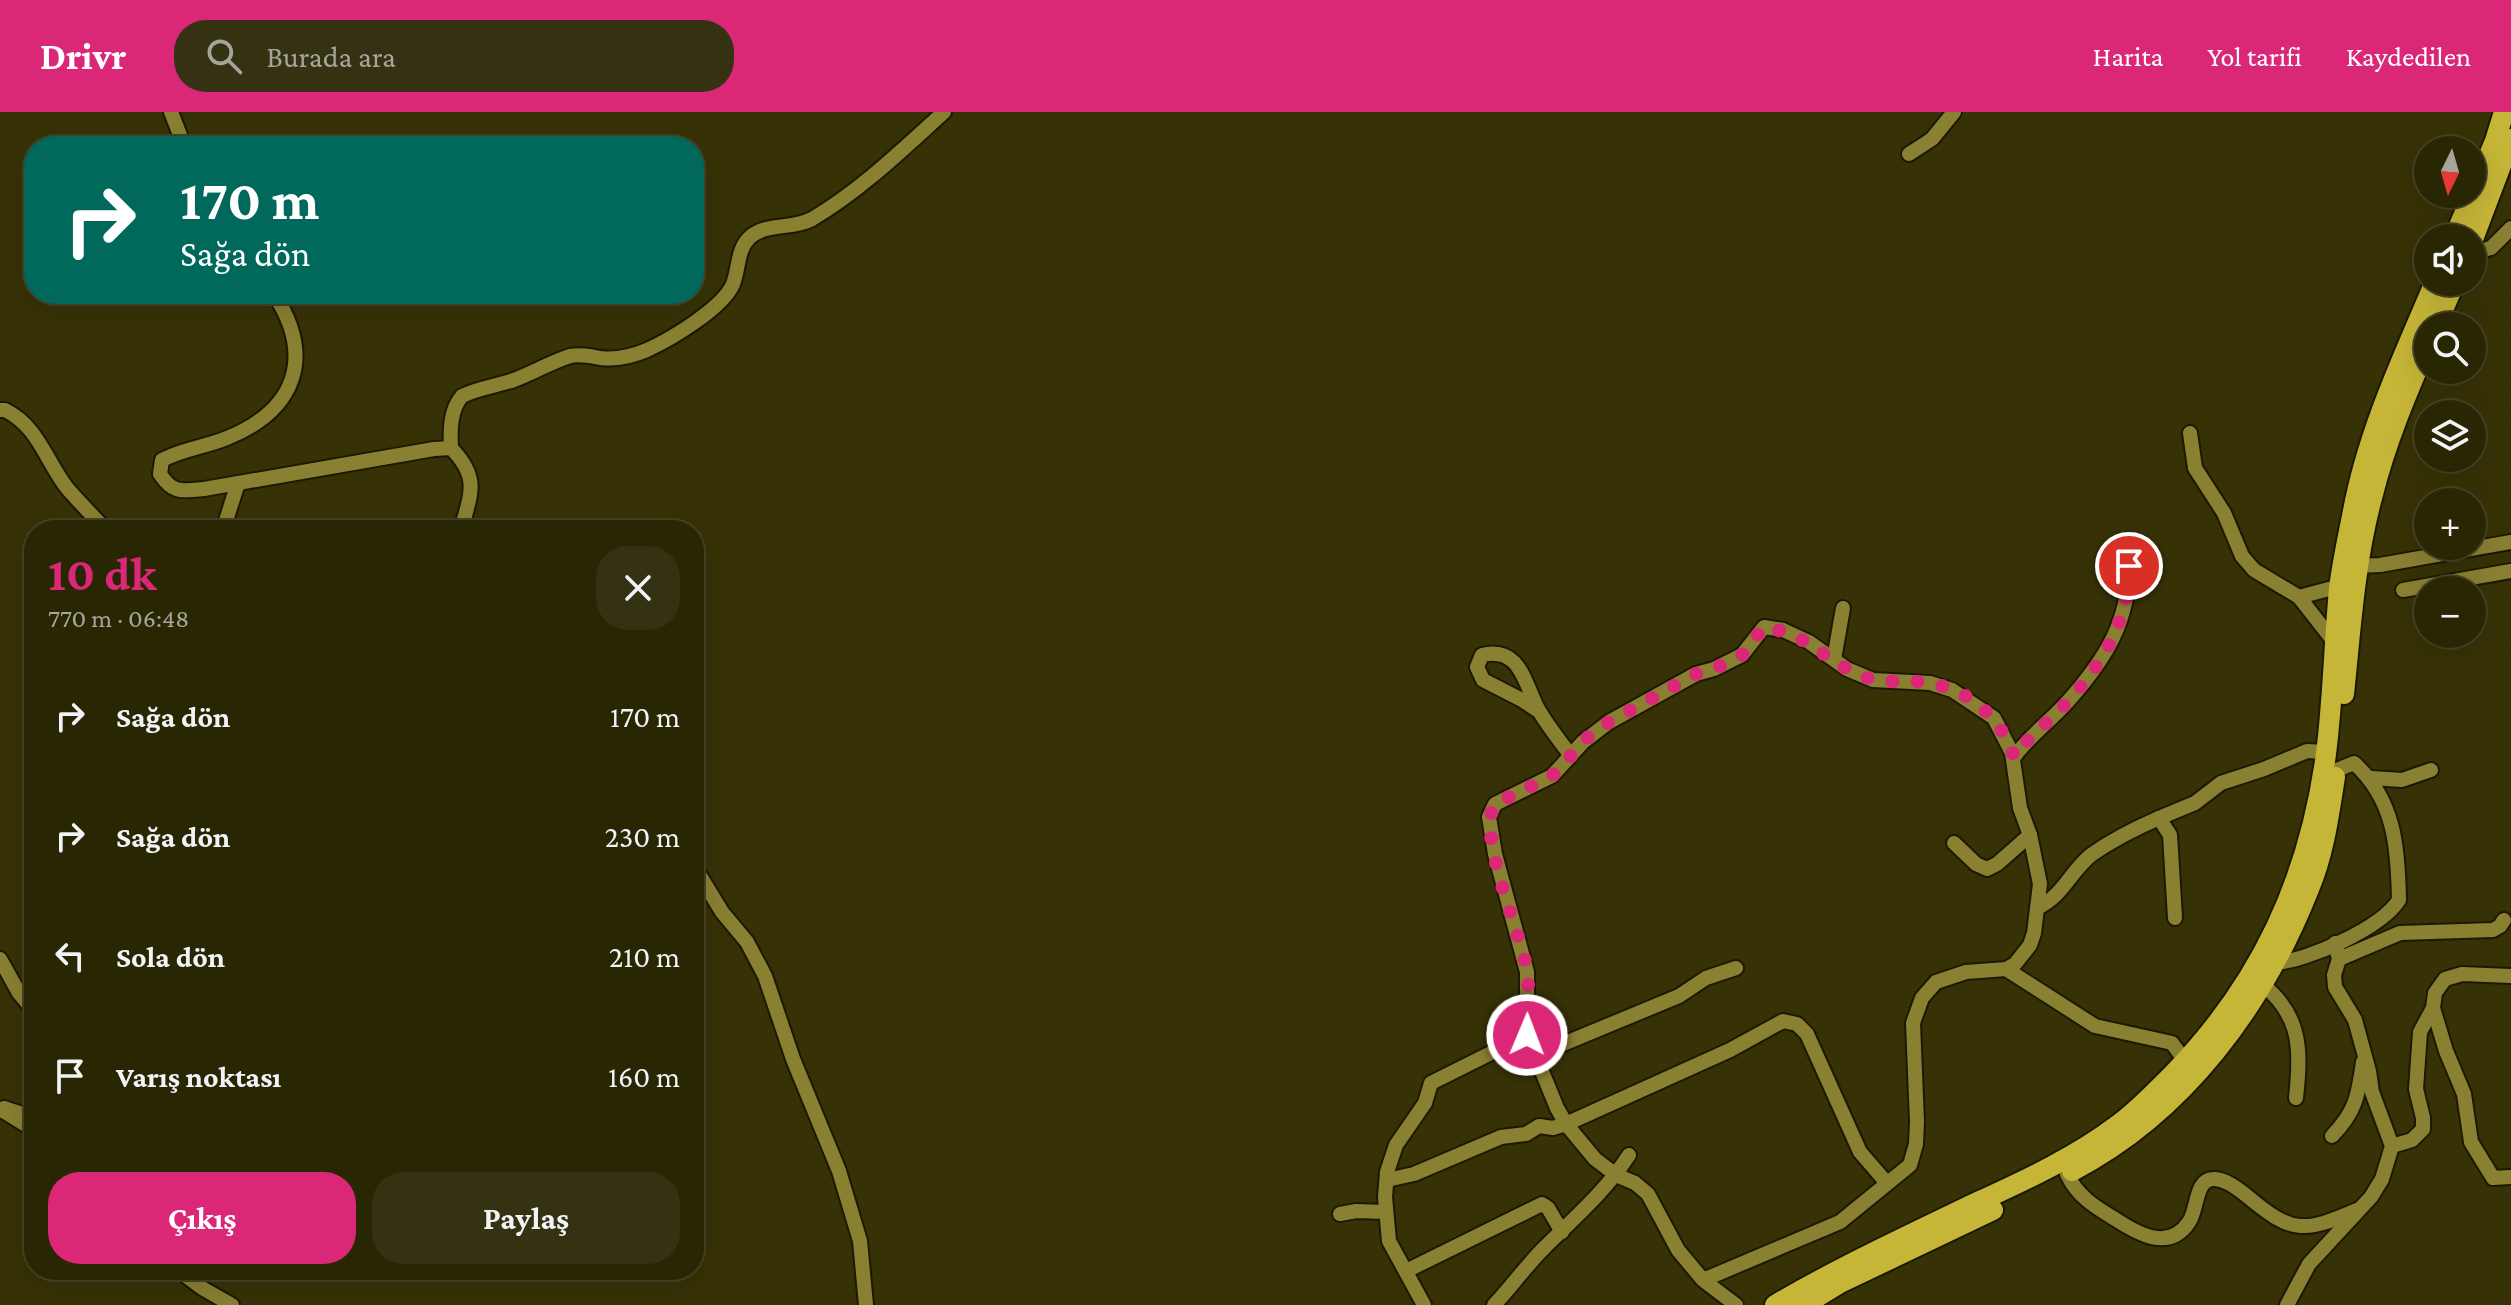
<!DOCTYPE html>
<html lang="tr">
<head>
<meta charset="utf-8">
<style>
	body { margin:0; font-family:"Crimson Pro",serif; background:#353213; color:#f1f3f6; height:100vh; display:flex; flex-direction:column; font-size:30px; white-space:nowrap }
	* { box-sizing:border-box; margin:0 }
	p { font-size:26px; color:#a5a59a }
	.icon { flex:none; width:44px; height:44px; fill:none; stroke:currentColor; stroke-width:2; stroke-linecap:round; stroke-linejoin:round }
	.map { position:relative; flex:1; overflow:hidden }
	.drawer { position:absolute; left:24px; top:408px; width:680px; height:760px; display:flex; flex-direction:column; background:#292604; border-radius:32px; box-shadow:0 8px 32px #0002,0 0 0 2px #454326 }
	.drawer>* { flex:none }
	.top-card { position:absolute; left:24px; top:24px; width:680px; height:168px; border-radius:32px; box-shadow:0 8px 32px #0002,0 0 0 2px #454326; background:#00695c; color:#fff; overflow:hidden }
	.needle { width:52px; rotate:185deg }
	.fabs { position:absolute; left:2414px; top:24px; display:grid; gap:16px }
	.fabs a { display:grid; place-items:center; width:72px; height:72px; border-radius:50%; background:#292604; box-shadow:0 8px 32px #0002,0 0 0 2px #454326; font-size:40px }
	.pin { position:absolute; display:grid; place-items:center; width:68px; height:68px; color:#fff; margin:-34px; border:4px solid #fff; border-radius:50%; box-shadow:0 2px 8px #0007 }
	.me { position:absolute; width:88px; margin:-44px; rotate:1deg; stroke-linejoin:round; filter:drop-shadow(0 0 6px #0008) }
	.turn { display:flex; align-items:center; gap:28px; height:168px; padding:0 24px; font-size:36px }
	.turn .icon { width:104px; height:104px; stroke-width:2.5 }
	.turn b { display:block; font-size:56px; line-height:68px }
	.round { display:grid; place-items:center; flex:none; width:84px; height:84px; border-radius:32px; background:#353213 }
	.headline { display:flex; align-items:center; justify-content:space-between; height:136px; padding:0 24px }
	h1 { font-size:48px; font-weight:700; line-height:60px; color:#db2777 }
	.cta { display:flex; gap:16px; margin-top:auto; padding:16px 24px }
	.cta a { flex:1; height:92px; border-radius:32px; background:#db2777; color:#fff; font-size:32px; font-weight:700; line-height:92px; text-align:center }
	.cta a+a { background:#353213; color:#f1f3f6 }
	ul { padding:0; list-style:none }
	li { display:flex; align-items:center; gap:24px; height:120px; padding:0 24px }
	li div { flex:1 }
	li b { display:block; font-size:30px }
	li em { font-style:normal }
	header { display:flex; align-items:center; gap:48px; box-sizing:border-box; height:112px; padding:0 40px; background:#db2777; color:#fff }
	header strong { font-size:38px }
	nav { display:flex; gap:44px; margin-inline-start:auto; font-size:28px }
	.search { width:560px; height:72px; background:#353213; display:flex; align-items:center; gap:20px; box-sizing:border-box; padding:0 28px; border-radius:32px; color:#a5a59a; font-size:30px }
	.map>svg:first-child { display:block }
</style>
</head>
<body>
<header>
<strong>Drivr</strong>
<div class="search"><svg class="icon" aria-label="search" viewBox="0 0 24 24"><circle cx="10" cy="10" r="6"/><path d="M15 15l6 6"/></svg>Burada ara</div>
<nav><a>Harita</a><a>Yol tarifi</a><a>Kaydedilen</a></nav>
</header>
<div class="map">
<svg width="2511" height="1193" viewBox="0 0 2511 1193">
	<rect width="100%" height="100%" fill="#373206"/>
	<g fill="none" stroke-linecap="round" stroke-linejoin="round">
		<defs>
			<g id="minor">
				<polyline points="171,0 180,23 179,34"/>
				<polyline points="1909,42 1932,27 1954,0"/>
				<polyline points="2472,141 2491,136 2511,116"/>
				<path d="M 274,182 C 315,245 296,298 227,326 C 205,335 183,337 162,348 L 160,362 C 173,382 182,379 204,377 L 434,337 L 451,336 C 480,366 471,381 461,418"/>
				<path d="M 0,298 L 5,298 C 38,314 46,349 67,376 C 79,390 93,404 106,418"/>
				<polyline points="2190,321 2195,356 2224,401 2242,444 2254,458 2299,485 2340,474"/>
				<path d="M 451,336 C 450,318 450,298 462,284 C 478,276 496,274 514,268 C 533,261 551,250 570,244 C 581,242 590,244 600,246 C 616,248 633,244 647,238 C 671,227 723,196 733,172 C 739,157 737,138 749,126 C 766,110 792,118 812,107 C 860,79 903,37 944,0"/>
				<polyline points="223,418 238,371"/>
				<polyline points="2358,454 2380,453 2511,430"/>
				<polyline points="2403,478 2511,459"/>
				<polyline points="2299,485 2335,531"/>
				<polyline points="1834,547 1843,496"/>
				<path d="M 1540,600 L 1522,588 L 1483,568 L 1477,555 L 1482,543 C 1520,534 1524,570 1538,597 C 1547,613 1560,629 1571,644"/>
				<path d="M 2014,645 C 2029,624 2053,607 2070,587 C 2106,546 2129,509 2129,454"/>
				<polyline points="2371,666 2402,668 2431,658"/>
				<polyline points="2159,706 2195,691 2221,671 2264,657 2307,639 2326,640"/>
				<polyline points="1954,731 1976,752 1987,757 1997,752 2030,723"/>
				<polyline points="694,754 722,800 747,830 765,864 793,947 839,1059 860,1129 866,1193"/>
				<path d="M 2037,796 C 2064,783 2069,761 2091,743 C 2112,728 2136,716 2159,706 L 2170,723 L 2175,806"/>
				<polyline points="0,847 19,881 34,899"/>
				<polyline points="2339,847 2400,821 2493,818 2500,814 2504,808"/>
				<path d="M 2276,851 C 2309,848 2381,816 2399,788 C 2398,736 2395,688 2354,651 L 2337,658"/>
				<polyline points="2006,857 2095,914 2172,931 2185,949"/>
				<path d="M 2263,873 C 2302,904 2301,940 2296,986"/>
				<polyline points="2433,896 2446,939 2464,982 2471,1030 2493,1066 2511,1065"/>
				<polyline points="1534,944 1679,884 1706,866 1736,856"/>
				<polyline points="4,996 34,1006"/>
				<polyline points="0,997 34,1018"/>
				<path d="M 2332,1024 C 2356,999 2358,984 2363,950"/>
				<polyline points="2392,1034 2412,1028 2423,1017 2423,1006 2416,977 2420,920 2433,896 2435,881 2445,867 2462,862 2511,864"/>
				<path d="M 2067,1062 C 2077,1084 2095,1095 2115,1107 C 2138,1122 2169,1140 2189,1110 C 2198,1097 2195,1065 2215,1067 C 2227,1068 2238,1077 2247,1084 C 2292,1122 2304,1121 2357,1098"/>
				<polyline points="1387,1068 1414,1062 1501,1025 1526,1022 1539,1014 1553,1016 1566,1012 1730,938 1783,909 1797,912 1807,922 1860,1040 1886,1070"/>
				<polyline points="1340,1102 1356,1099 1385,1100"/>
				<polyline points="178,1158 202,1176 232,1193"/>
				<polyline points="1406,1159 1542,1092 1548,1096 1562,1120"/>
				<polyline points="1703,1168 1840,1110 1910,1053 1916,1032 1917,1010 1913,911 1922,886 1936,870 1966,860 2006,857 2015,852 2030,833 2034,821 2040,772 2030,723 2020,696 2012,641 1994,606 1952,578 1930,571 1873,568 1847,557 1809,530 1783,518 1764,515 1742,543 1714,557 1696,562 1609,610 1583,630 1552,664 1495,692 1489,705 1495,742 1527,860 1527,923 1557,996 1566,1012 1595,1047 1616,1063 1635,1071 1648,1082 1678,1138 1703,1168 1736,1193"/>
				<polyline points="1424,1193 1389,1129 1385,1085 1387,1060 1396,1033 1425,991 1431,971 1527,923"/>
				<path d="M 1494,1193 C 1511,1175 1526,1154 1544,1136 C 1574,1106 1605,1080 1629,1043"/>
				<polyline points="2287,1193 2309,1152 2371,1085 2382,1067 2392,1034 2372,980 2369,959 2355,908 2335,875 2334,863 2339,847 2335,831"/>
			</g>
			<g id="highway">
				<polyline points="2454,126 2495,29 2504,0"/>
				<polyline points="2472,130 2511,27"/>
				<polyline points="2436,214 2455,170"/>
				<path d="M 2344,582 C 2351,515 2355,447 2373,382 C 2386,330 2407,281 2428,232"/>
				<path d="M 2072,1059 C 2184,1001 2263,893 2309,777 C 2324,742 2329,703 2335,665"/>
				<path d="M 1775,1193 C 1838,1156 1903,1126 1969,1094 C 2021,1070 2073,1047 2119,1012 C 2138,998 2155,980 2172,963 C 2261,872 2309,767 2326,642 C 2333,587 2334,532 2339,477 C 2342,451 2348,425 2353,399 C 2368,319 2403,245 2435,170"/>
				<polyline points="1804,1193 1840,1171 1993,1098"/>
			</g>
		</defs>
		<use href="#minor" stroke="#1c1902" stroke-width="18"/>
		<use href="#highway" stroke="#1c1902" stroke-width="24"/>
		<use href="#minor" stroke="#8a8032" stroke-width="14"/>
		<use href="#highway" stroke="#c6b638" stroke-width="20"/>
	</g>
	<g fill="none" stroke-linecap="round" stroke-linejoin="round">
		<path stroke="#db2777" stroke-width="14" stroke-dasharray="0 25.2" d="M 1527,923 C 1528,901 1530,877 1526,854 C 1520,820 1476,720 1495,692 L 1552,664 L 1590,623 L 1609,610 L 1696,562 L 1714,557 L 1742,543 L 1764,515 C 1811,523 1824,549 1862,564 C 1885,573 1907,567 1930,571 C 1971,579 2001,606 2014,645 C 2029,623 2053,607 2070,587 C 2106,546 2128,510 2129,454"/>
	</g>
</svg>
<div class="fabs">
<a><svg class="needle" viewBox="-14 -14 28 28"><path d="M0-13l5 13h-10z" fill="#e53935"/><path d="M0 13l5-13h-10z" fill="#a5a59a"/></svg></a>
<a><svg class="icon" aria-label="sound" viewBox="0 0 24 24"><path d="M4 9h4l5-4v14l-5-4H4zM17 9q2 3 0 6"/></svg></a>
<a><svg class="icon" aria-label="search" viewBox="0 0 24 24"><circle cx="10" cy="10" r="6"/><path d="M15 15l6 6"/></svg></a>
<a><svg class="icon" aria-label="layers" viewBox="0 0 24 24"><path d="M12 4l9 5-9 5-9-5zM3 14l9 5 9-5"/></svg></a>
<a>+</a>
<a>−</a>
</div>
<div class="pin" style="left:2129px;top:454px;background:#d93025"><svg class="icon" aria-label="arrive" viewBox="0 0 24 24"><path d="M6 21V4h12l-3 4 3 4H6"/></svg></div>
<svg class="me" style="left:1527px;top:923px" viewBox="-20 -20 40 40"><circle r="17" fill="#db2777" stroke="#fff" stroke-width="3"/><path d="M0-11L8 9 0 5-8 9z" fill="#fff"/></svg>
<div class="top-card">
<div class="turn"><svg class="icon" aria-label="right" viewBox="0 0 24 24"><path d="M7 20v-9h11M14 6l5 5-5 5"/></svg><div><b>170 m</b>Sağa dön</div></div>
</div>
<section class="drawer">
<div class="headline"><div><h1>10 dk</h1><p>770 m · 06:48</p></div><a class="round"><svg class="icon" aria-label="close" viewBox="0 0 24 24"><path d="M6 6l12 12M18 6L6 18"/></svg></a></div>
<ul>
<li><svg class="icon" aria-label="right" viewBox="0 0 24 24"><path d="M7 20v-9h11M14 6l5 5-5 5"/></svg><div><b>Sağa dön</b></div><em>170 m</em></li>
<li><svg class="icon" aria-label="right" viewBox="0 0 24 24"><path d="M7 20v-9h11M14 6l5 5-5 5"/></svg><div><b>Sağa dön</b></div><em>230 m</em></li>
<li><svg class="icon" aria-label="left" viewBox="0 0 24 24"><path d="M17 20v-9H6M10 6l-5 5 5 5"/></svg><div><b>Sola dön</b></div><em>210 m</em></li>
<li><svg class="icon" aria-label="arrive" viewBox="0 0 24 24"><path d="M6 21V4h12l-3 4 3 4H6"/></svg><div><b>Varış noktası</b></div><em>160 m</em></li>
</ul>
<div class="cta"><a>Çıkış</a><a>Paylaş</a></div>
</section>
</div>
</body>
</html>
